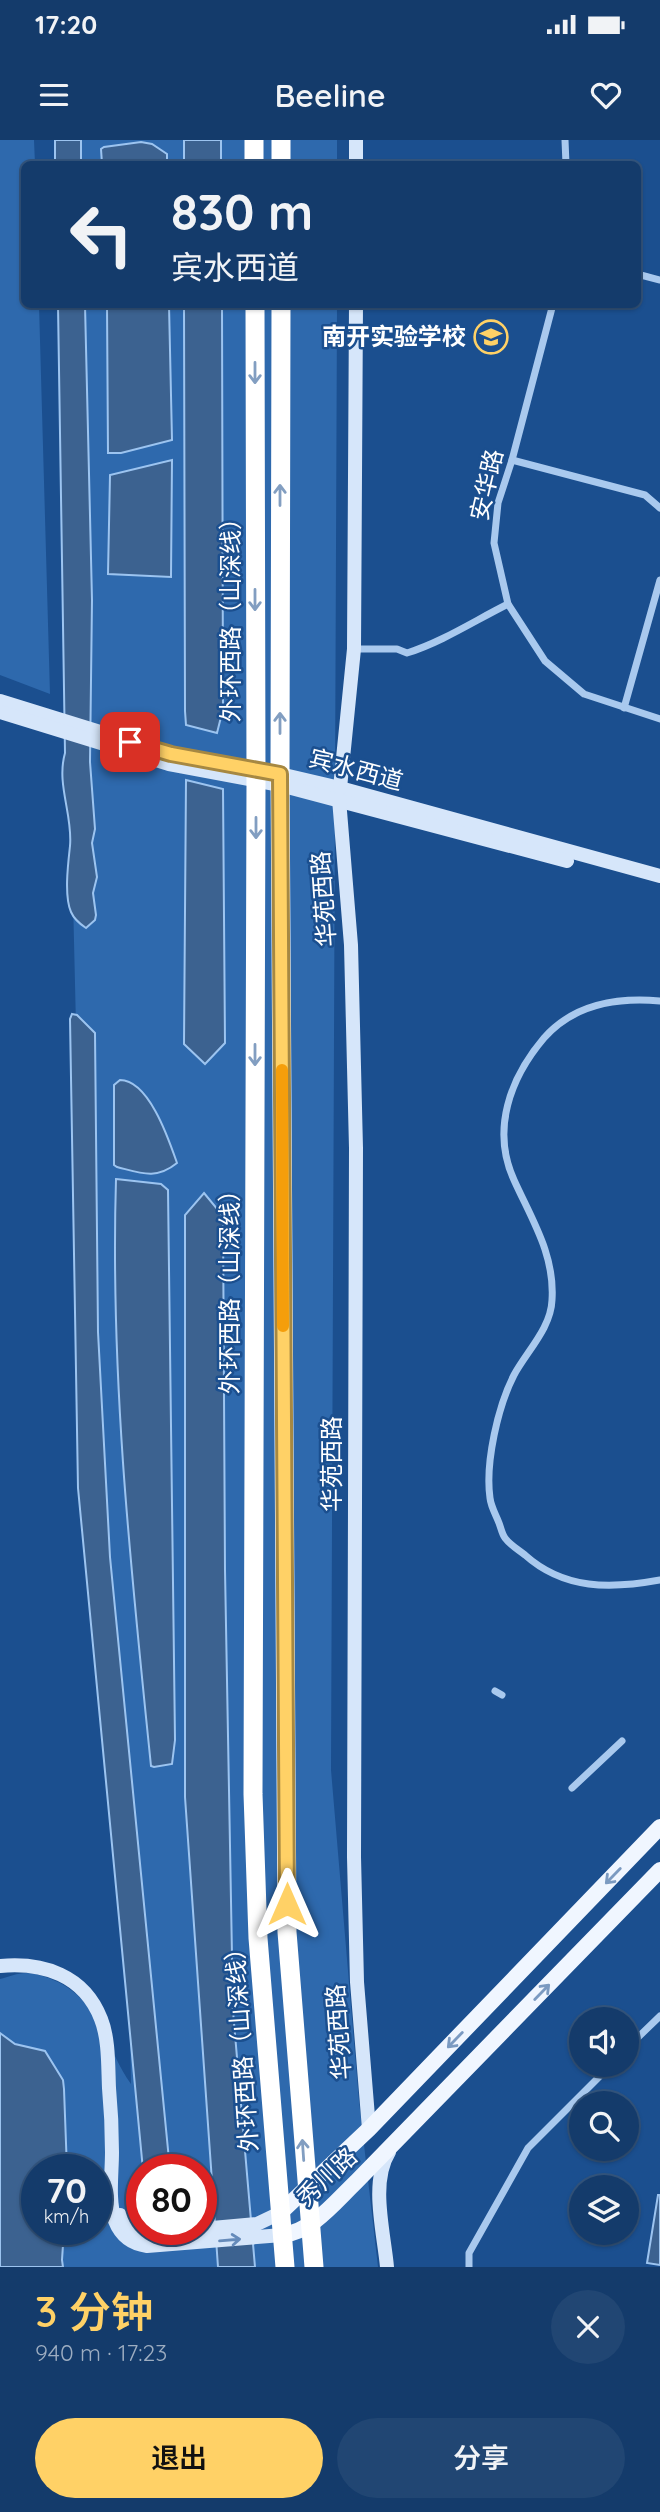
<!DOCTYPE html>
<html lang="zh">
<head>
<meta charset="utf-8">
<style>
	body { margin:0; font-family:Quicksand,"Noto Sans SC",sans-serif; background:#214673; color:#f1f3f6; height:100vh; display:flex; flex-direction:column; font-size:26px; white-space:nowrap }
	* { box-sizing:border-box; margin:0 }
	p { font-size:23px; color:#9dadc1 }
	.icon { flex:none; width:38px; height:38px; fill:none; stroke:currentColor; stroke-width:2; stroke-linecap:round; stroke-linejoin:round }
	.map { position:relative; height:2127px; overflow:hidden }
	.details { display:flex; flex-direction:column; background:#143b6b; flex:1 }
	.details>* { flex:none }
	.guide { position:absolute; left:21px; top:21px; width:620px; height:147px; border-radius:10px; box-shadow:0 2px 5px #0004,0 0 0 2px #33557e; background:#143b6b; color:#f1f3f6; overflow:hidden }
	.tools { position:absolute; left:569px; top:1867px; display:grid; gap:14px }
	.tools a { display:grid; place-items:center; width:70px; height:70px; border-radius:50%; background:#143b6b; box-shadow:0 2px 5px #0004,0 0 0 2px #33557e; font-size:35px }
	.speed { position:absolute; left:21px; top:2014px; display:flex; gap:14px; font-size:35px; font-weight:700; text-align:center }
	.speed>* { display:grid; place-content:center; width:91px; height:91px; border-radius:50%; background:#143b6b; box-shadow:0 2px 5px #0004,0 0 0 2px #33557e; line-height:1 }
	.speed small { font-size:18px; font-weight:400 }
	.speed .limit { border:10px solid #d22; background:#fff; color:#111 }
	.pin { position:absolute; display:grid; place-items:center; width:60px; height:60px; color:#fff; margin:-30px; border-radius:14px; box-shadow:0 4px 10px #0006 }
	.me { position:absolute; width:77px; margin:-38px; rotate:0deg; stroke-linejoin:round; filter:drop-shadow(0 0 5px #0008) }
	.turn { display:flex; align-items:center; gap:24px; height:147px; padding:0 35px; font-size:32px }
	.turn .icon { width:91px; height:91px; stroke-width:2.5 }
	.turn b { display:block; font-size:49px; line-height:60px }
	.round { display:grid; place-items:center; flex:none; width:74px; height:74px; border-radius:37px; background:#214673 }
	.overview { display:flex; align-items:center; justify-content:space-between; height:119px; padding:0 35px }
	h1 { font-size:42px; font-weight:600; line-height:52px; color:#ffd166 }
	.primary-button { display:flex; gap:14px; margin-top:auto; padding:14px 35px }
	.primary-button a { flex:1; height:80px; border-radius:42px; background:#ffd166; color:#111; font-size:28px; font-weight:600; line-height:80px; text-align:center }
	.primary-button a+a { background:#214673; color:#f1f3f6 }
	.status { display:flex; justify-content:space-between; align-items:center; height:49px; padding:0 35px; background:#143b6b; direction:ltr }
	.status svg { height:19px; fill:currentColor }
	header { display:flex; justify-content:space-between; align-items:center; height:91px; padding:0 35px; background:#143b6b; font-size:32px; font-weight:600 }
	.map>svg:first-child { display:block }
</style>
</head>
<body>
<div class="status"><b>17:20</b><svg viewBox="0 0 49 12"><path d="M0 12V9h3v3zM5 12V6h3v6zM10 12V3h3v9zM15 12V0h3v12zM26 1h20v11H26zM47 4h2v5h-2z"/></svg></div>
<header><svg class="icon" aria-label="menu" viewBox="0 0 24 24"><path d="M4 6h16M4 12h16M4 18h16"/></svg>Beeline<svg class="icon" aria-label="heart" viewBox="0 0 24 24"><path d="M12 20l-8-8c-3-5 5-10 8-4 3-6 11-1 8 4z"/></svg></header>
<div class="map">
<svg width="660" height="2127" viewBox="0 0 660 2127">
	<rect width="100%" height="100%" fill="#1b4f8f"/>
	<g fill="#2e69ad" fill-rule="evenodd">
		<polygon points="0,0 34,0 35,24 24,24 24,164 39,165 50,554 0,535"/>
		<rect x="56" y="0" width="281" height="24"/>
		<path d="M 59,165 L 337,165 L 331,1630 L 359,1961 L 378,2127 L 0,2127 L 0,1839 C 8,1837 18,1833 26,1833 C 38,1833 52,1839 62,1844 C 103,1868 106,1909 131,1944 L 127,1727 L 88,1395 ZM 37,2030 L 96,2030 L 96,2090 L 37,2090 ZM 142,2030 L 201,2030 L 201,2090 L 142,2090 Z"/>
	</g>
	<g fill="#3c6290" stroke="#9cc4f0" stroke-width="2">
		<rect x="55" y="0" width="26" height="24"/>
		<rect x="184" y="0" width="37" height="24"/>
		<polygon points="141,2 152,4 167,14 167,24 102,24 101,9 104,7"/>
		<path d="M 58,165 L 85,165 L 92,460 L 90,622 L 95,689 L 92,703 L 97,737 L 93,753 L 96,775 L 95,780 L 86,788 C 80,784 74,779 71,772 C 64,756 68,724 70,706 C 73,675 56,644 65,613 Z"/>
		<polygon points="107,165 169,165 172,300 121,313 108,313"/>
		<polygon points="184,165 222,165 223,569 217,593 186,585 185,571"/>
		<polygon points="172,320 171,437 108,434 110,335"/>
		<polygon points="186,640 223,649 225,903 205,924 184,904"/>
		<polygon points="72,874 77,875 95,893 98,1192 110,1417 170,2030 143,2030 78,1348 70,879"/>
		<path d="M 120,940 C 149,940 169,1000 177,1023 C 156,1040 141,1033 117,1027 L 114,1025 L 114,945 Z"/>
		<path d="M 116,1039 L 161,1044 L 168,1050 L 175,1600 L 172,1624 L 154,1627 L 151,1626 C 131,1431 110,1236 116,1039 Z"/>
		<polygon points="204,1053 223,1076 225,1430 233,1871 255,2127 218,2127 185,1657 185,1075"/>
		<polygon points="0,1893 15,1904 45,1911 63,1940 64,1949 67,2030 37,2030 37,2090 64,2090 62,2120 63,2127 0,2127"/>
		<polygon points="658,2055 660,2055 660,2125 647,2123"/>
	</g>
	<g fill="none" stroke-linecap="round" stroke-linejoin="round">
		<g stroke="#a9c9ee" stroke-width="7">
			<polyline points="565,0 566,24"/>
			<polyline points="637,134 660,140"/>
			<polyline points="553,164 512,320 498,363 494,403 508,464 545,521 584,554 660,579"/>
			<polyline points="512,320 645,355 660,368"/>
			<path d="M 354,509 L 397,509 L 407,513 C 442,502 474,481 508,464"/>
			<polyline points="624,568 660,440"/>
			<path d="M 660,861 C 616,857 574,864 544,898 C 510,938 491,990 514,1040 C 532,1080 555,1115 552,1160 C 551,1188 527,1211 514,1235 C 498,1266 485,1323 490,1358 C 491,1367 496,1375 499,1383 C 501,1388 502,1394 505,1398 C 510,1405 519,1410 525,1415 C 564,1450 611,1449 660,1440"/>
			<polyline points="495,1551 502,1555"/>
			<polyline points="572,1648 622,1601"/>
			<polyline points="626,1909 660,1876"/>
			<polyline points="469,2127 469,2113 528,2008 611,1925"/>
		</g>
		<g stroke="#d6e6fa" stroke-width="14">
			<polyline points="356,0 356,24"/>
			<polyline points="0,561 171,614 280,634 340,648 660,736"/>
			<polyline points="0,572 169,624 280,645 567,721"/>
			<polyline points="340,648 354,509 356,164"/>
			<polyline points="339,659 351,805 356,1008 354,1717 357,1842 369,1989"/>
			<path d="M 0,1826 C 43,1822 84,1835 101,1879 C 109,1899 108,1926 109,1948 C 111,1969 112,1991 112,2012 C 112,2035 108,2059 115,2081 C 121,2096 132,2104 147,2106 L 282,2095"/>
			<path d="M 120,2075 C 135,2105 174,2092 201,2090"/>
			<polyline points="201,2089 257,2084 280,2073"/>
			<path d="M 387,2127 C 384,2093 370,2042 389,2012"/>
		</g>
		<g stroke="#f0f6ff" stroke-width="16">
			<polyline points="280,2073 369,1989 660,1687"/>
			<path d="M 282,2095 C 312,2092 335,2062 356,2042 L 660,1730"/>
		</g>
		<g stroke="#fff" stroke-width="19">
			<polyline points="254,0 254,24"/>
			<polyline points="281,24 281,0"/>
			<polyline points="255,164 256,641 253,1654 258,1798 285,2127"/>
			<polyline points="281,164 280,634 287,1792 314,2127"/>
		</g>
	</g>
	<defs><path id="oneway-shaft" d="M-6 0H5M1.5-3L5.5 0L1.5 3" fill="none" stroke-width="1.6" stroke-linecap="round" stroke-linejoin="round" transform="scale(1.75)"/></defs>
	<g stroke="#829ec1">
		<use href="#oneway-shaft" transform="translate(255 233) rotate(90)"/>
		<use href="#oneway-shaft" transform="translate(280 355) rotate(-90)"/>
		<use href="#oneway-shaft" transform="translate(255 460) rotate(90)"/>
		<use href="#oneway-shaft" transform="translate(280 583) rotate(-90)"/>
		<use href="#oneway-shaft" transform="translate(256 688) rotate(90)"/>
		<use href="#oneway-shaft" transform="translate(255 915) rotate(90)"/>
		<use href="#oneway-shaft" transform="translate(303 2010) rotate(-94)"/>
	</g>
	<g stroke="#7b9ac1">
		<use href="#oneway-shaft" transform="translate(613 1736) rotate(134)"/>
		<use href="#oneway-shaft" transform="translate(542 1852) rotate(-46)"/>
		<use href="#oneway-shaft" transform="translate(455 1900) rotate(134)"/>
	</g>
	<use stroke="#668bba" href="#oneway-shaft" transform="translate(230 2100) rotate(-5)"/>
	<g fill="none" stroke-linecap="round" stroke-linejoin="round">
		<defs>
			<polyline id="route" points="130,602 171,614 280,634 287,1764"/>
		</defs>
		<use href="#route" stroke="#a68842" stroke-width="18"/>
		<use href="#route" stroke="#ffd166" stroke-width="12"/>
		<polyline stroke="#f59e0b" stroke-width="12" points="282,930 283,1186"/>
	</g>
	<defs>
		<symbol id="school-ring" viewBox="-11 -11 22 22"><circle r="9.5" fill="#1b4f8f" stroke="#ffd166" stroke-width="1.5"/><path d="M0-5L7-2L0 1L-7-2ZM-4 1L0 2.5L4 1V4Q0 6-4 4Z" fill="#ffd166"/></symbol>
	</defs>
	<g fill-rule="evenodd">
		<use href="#school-ring" x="472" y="178" width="38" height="38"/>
	</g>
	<g text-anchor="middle" stroke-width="5" stroke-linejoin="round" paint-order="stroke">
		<g font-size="24" font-weight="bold" fill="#fff" stroke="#1b4f8f" text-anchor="end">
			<text x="466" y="205">南开实验学校</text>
		</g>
		<g font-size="24" fill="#fff" stroke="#1b4f8f">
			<text transform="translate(487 345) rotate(-77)" y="8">安华路</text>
			<text transform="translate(231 474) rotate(-90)" y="8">外环西路（山深线）</text>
			<text transform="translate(356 630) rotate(15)" y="8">宾水西道</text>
			<text transform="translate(324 759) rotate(-94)" y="8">华苑西路</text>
			<text transform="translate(230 1146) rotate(-90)" y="8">外环西路（山深线）</text>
			<text transform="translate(332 1324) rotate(-90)" y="8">华苑西路</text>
			<text transform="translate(339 1892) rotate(-94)" y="8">华苑西路</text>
			<text transform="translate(242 1904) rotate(-94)" y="8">外环西路（山深线）</text>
			<text transform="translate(327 2037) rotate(-43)" y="8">秀川路</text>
		</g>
	</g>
</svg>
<div class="tools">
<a><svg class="icon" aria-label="sound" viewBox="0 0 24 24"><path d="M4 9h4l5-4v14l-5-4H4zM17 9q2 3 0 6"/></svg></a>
<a><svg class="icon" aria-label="search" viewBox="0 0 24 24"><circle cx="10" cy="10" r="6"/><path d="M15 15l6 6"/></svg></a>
<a><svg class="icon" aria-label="layers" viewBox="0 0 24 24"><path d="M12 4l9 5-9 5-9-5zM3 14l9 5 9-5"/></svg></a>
</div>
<div class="speed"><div>70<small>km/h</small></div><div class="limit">80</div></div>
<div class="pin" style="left:130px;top:602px;background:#d93025"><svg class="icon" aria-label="arrive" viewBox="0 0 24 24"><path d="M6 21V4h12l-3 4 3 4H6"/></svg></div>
<svg class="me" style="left:287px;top:1764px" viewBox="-20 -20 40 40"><path d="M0-17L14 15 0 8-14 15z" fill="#ffd166" stroke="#fff" stroke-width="4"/></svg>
<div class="guide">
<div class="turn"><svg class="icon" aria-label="left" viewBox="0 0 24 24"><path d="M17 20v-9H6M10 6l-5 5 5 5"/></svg><div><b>830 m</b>宾水西道</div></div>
</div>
</div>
<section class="details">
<div class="overview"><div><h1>3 分钟</h1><p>940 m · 17:23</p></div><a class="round"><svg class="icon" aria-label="close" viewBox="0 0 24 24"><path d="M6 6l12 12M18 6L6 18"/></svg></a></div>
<div class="primary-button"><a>退出</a><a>分享</a></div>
</section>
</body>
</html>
